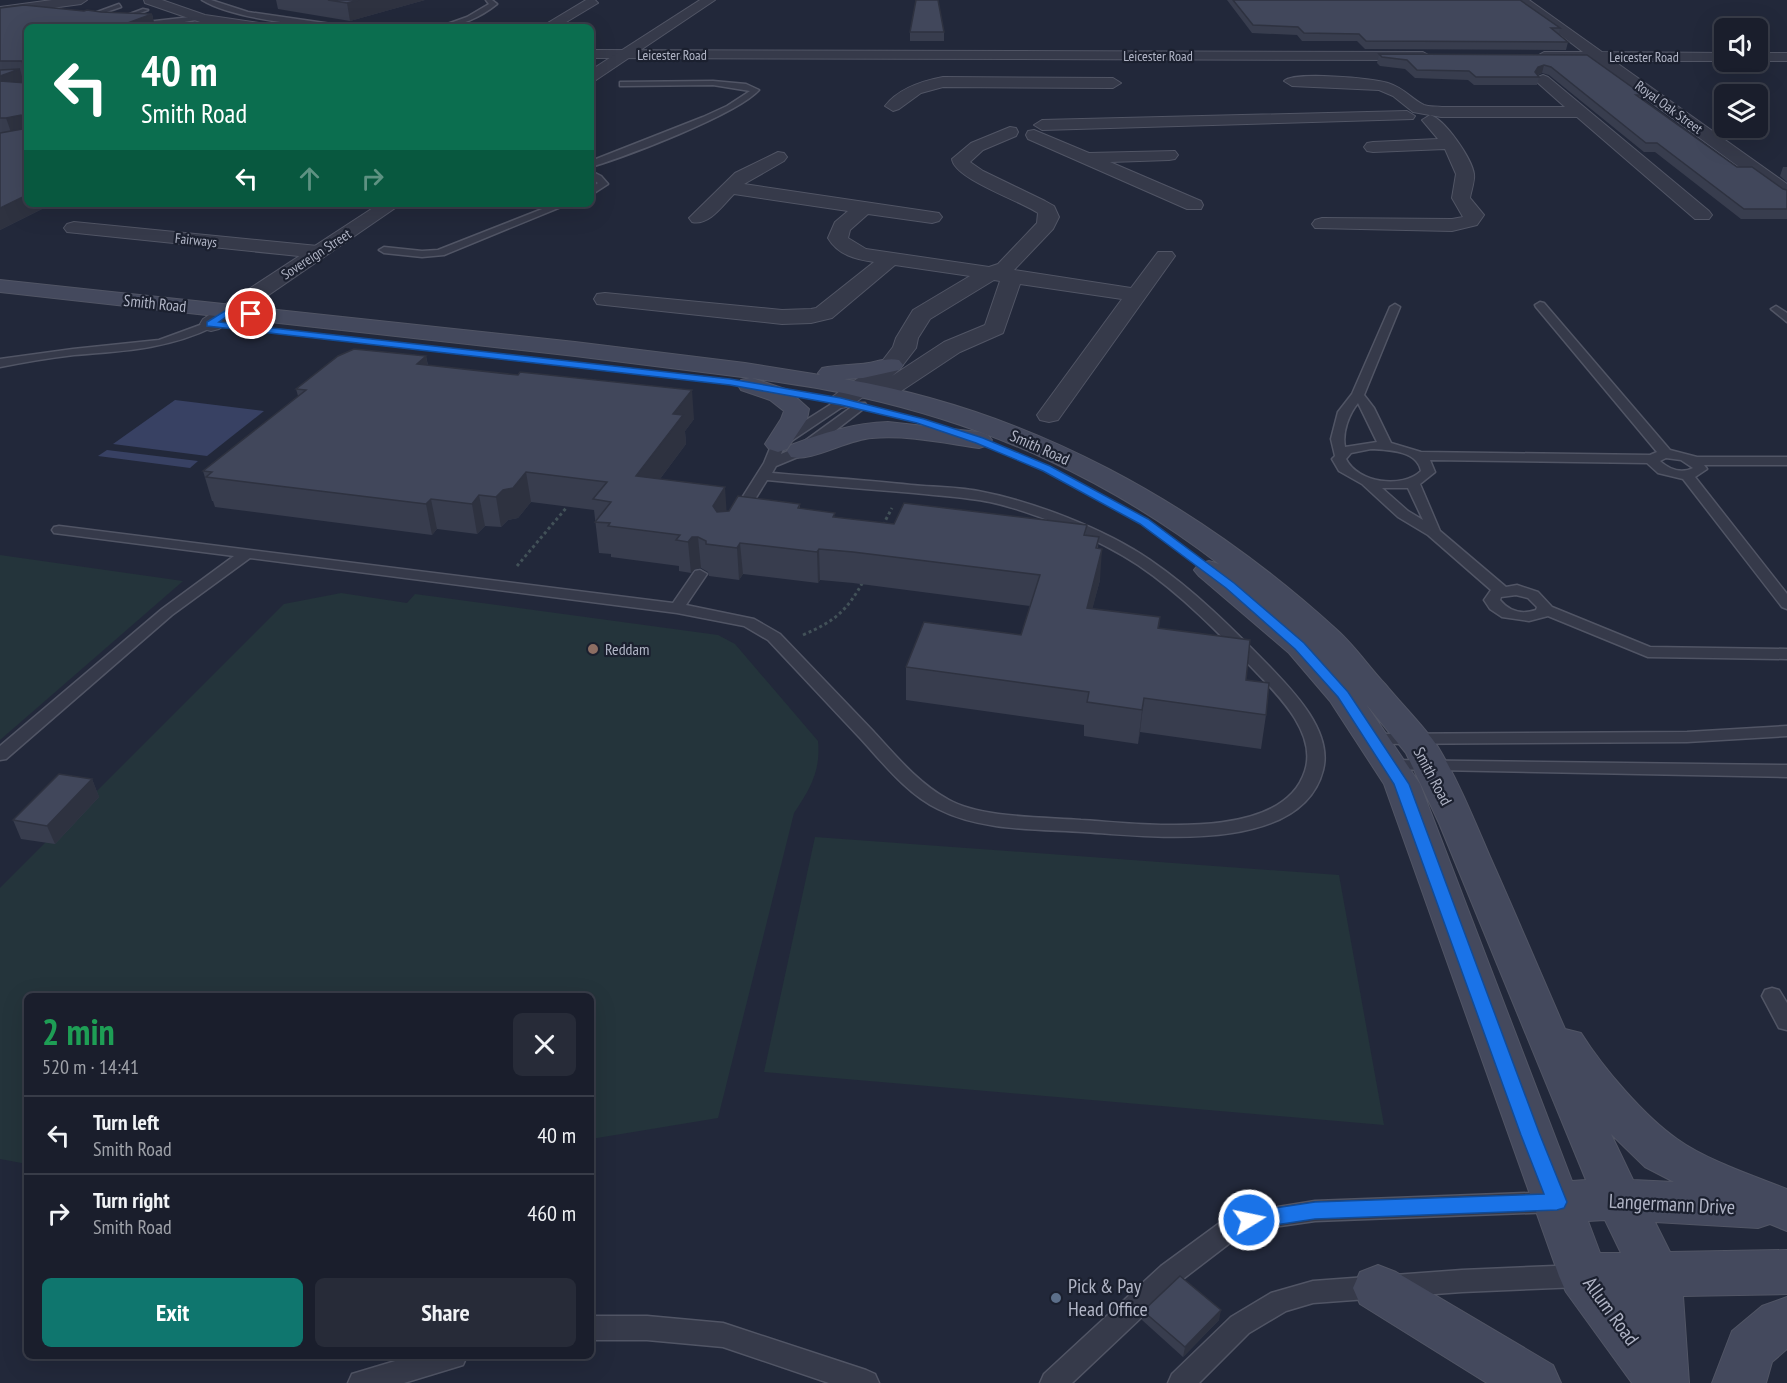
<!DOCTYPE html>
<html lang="en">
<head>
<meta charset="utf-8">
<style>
	body { margin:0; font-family:"PT Sans Narrow",sans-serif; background:#272b38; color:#f1f3f6; height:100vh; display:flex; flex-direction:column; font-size:22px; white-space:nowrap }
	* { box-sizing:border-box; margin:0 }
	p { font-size:20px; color:#9fa2a9 }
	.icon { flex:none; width:33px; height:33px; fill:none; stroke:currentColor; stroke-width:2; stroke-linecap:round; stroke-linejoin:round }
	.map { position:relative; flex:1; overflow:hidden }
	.drawer { position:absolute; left:24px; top:993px; width:570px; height:366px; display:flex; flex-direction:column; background:#1a1e2c; border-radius:9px; box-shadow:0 6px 24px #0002,0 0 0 2px #383c48 }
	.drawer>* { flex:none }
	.guide { position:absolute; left:24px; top:24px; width:570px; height:183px; border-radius:9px; box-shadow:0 6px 24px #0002,0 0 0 2px #383c48; background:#0b6e4f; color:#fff; overflow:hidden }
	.fabs { position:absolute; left:1714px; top:18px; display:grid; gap:12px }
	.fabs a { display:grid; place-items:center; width:54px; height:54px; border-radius:9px; background:#1a1e2c; box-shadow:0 6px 24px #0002,0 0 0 2px #383c48; font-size:30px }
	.pin { position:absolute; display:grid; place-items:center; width:51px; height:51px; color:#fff; margin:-26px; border:3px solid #fff; border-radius:50%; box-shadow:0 2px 6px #0007 }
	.me { position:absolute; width:66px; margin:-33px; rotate:80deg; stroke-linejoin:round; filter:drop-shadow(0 0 4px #0008) }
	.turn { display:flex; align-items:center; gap:21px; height:126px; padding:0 18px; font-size:27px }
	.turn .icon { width:78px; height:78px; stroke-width:2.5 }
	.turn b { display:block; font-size:42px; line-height:51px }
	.lanes { display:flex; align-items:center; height:57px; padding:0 18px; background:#0003; justify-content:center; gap:30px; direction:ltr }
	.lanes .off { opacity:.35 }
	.round { display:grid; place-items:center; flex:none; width:63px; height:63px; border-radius:9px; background:#272b38 }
	.overview { display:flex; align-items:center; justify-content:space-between; height:102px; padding:0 18px }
	h1 { font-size:36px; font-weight:600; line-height:45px; color:#1e9e55 }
	.primary-button { display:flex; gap:12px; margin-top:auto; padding:12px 18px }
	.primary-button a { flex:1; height:69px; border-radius:9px; background:#0f766e; color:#fff; font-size:24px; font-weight:600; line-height:69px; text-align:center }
	.primary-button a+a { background:#272b38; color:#f1f3f6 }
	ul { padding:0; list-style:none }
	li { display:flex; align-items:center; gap:18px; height:78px; padding:0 18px; border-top:2px solid #383c48 }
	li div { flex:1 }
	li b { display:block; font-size:22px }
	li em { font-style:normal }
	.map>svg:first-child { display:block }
</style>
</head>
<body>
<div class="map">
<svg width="1787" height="1383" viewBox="0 0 1787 1383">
	<rect width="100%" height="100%" fill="#22283a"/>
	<g fill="#24343b">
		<polygon points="0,555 183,581 0,740"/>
		<path d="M 341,593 L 407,603 L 415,594 L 718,635 L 735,644 L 818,741 C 821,771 810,789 794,813 L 718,1118 L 591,1139 L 591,996 L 27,996 L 27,1164 L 0,1159 L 0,888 L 284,604 Z"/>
		<polygon points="815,837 1339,875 1384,1125 764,1072"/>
	</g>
	<g fill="#384163">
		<polygon points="175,400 264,411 207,456 113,444"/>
		<polygon points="107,450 198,461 190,468 98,456"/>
	</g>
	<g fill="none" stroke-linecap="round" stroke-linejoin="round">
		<defs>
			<g id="service">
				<path d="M 202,0 L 211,0 L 248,12 L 352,27 C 313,27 235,20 202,0 Z"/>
				<path d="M 486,0 L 492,0 L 497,4 C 481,17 459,27 439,27 L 467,17 L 489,4 Z"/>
				<polygon points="119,4 121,7 83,20 78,19"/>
				<polygon points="143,9 148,10 119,21 114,20"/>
				<polygon points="199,16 201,19 162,26 132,26 129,24"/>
				<polygon points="27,78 27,82 0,83 0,79"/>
				<path d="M 713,81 L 746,84 L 759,90 C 736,115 627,156 591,167 L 591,161 L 703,117 L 727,106 L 750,91 L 713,85 L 623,86 L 620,86 L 620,82 Z"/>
				<polygon points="591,171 601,176 608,184 591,195 591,188 598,183 591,178"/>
				<polygon points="555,204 568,204 444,255 422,257 384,253 379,250 384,247 422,251 438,250"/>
				<path d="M 1540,302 L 1544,303 L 1670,450 L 1697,457 L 1787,457 L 1787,465 L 1704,465 L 1707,469 L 1695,477 L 1787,594 L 1787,609 L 1782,607 L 1683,479 L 1658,473 L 1647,463 L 1430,460 L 1435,472 L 1420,484 L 1440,531 L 1506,587 L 1517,585 L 1538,592 L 1552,607 L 1650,647 L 1787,649 L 1787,659 L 1648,657 L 1548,616 L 1529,621 L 1502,617 L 1490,609 L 1484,600 L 1491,590 L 1428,535 L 1398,517 L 1362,484 L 1339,471 L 1332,459 L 1335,456 L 1331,439 L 1338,412 L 1352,394 L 1390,307 L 1395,304 L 1400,307 L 1364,395 L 1374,408 L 1391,443 L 1421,452 L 1650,455 L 1657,452 L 1536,307 L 1535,305 ZM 1358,403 L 1377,442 L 1345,447 C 1342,432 1349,414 1358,403 ZM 1371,449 C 1388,450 1417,450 1421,471 C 1402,489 1358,483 1346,459 L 1351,453 ZM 1666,458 L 1681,460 L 1693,468 C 1681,474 1669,469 1660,461 ZM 1382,488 L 1408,488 L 1423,520 L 1408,511 ZM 1516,595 L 1528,598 L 1537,607 L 1536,610 C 1521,615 1509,611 1500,600 L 1501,597 Z"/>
				<polygon points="1776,306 1787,313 1787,322 1771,309"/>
				<path d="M 211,321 L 217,324 L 215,326 C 169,349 124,351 74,355 C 49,358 25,362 0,367 L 0,359 L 73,349 L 159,340 Z"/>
				<path d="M 841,398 L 845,399 L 847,402 L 845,405 L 784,446 L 781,454 L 795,448 L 857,403 L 865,403 L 867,406 L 805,454 L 776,466 L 772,473 C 818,477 865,480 911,485 C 933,487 956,487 978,491 C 1032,501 1105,529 1150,560 C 1194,590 1233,629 1270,667 C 1294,692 1333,732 1323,770 C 1301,856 1147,836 1083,832 C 1036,829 981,831 938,809 C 907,794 883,763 860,738 C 829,705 799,673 768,640 L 744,626 L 677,613 L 250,558 L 172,615 L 6,759 L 0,760 L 0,746 L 162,609 L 234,556 L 54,533 L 52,530 L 54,527 L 59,526 L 673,603 L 695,571 L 700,570 L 707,574 L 686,605 L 754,619 L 780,634 C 811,666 842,699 873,731 C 896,756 918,783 949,800 C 981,818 1044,817 1081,820 C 1138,823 1282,844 1305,771 C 1317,734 1280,697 1256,672 C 1220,634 1181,594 1138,565 C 1099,539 1035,512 990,502 C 965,497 940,496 914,493 C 865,489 816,485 767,480 L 742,520 L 732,520 L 730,517 L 764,463 L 773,441 Z"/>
				<polygon points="1787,726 1787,736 1687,742 1373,744 1367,743 1364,739 1367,735 1373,734 1687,732"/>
				<polygon points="1390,760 1787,765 1787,777 1384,769 1381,765 1384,761"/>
				<polygon points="1772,988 1779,990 1787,1003 1787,1030 1779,1028 1762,996 1765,990"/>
				<polygon points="1555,1192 1563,1195 1567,1202 1563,1209 1555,1212 1315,1221 1252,1230 1239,1236 1179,1282 1072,1383 1040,1383 1044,1374 1161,1266 1221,1222 1240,1213 1315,1201"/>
				<polygon points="1580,1265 1589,1268 1592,1276 1589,1284 1580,1287 1462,1292 1313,1303 1286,1311 1249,1333 1199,1383 1168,1383 1172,1374 1231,1317 1271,1293 1313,1281 1462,1270"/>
				<polygon points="591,1316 647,1316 723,1323 866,1370 875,1374 879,1383 829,1383 723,1347 647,1340 591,1340"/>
				<polygon points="412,1356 467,1356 463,1365 404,1383 348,1383 352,1374"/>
			</g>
			<g id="minor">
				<polygon points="52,0 87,0 81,4 0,15 0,7"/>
				<polygon points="144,0 162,0 205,15 259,23 266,27 230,27 203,23 145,3"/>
				<polygon points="586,0 595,0 598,3 558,27 541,27"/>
				<polygon points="1515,0 1529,0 1602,52 1725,53 1725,61 1614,61 1787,184 1787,199 1780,197 1595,61 1539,59 1537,56 1544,52 1583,52"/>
				<polygon points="591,50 1423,52 1430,56 1423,60 591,58"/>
				<rect x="1758" y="53" width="29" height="8"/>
				<path d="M 1543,75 L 1548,77 L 1709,211 L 1712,215 L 1709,219 L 1695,219 L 1577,117 L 1441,117 L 1413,112 L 1393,96 L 1379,90 L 1292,86 L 1284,81 C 1293,71 1374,78 1388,83 C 1404,88 1413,100 1424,105 C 1429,107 1436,106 1442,107 L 1565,107 L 1538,83 L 1535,80 L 1538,77 Z"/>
				<path d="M 943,77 L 1113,78 L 1121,83 L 1113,88 L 943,87 L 921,93 L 899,109 L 893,111 L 885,106 C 899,88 922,81 943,77 Z"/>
				<polygon points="1407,111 1415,116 1413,119 1042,130 1034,125 1042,120"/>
				<path d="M 1430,115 C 1445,119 1472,159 1474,174 C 1475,181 1471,191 1470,198 L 1484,215 L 1477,225 L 1452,231 L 1315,228 L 1312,224 L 1315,220 L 1322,218 L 1452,219 L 1463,217 L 1452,198 L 1456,174 L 1445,149 L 1373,152 L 1367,151 L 1364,147 L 1367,143 L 1373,142 L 1438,139 L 1422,120 Z"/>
				<path d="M 1010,127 L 1016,128 L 1018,132 L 1016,136 L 983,150 L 970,162 L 983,171 L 1045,201 L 1054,206 L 1059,217 L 1053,229 L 1014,270 L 1131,288 L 1158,252 L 1172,252 L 1175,256 L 1058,420 L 1049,422 L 1040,420 L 1037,415 L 1122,299 L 1020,284 L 1003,333 L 960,352 L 889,399 L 880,401 L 871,399 L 868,393 C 856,402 848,411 832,407 L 829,402 L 832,397 L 883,360 L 893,347 L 896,338 L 913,310 L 970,276 L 895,265 L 832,318 L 811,323 L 782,324 L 605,305 L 597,304 L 594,299 L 597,294 L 605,293 L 782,310 L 811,309 L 816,308 L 874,262 C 855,259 838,255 828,238 L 835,222 L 848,211 L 734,194 C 723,205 709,226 692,222 L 689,218 L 735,173 L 778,152 L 784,153 L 787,157 L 784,161 L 744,184 L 939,213 L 942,217 L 939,221 L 932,223 L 868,214 L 850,230 L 848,238 L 866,249 L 989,267 L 998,264 L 1037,223 L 1038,213 C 1021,201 954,179 952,159 L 971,143 ZM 994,280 L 1000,281 L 985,325 L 944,342 L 892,376 L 899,370 L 916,348 L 918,338 L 930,319 Z"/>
				<polygon points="1034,130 1089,153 1175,151 1178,155 1175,159 1169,160 1110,162 1201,201 1203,205 1201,209 1187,209 1028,139 1026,135 1028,131"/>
				<polygon points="74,222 318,246 325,248 328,252 325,256 318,258 67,232 64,228 67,224"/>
			</g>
			<g id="tertiary">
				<polygon points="700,0 715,0 596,80 591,82 591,70"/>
				<polygon points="379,204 401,204 219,329 211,331 203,329 200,324 203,319"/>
			</g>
			<g id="secondary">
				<path d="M 0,280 L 575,342 L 745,363 L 820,375 L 818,373 L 822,368 C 835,365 848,365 861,364 C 874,363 886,357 899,360 L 903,365 L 899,370 L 863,378 L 844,379 C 1030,410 1199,504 1337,630 C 1355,646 1369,667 1385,684 C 1402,705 1423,725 1438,747 C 1459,782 1475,822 1491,859 C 1516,915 1540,972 1565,1029 L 1581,1033 C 1603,1068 1644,1116 1677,1139 C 1706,1160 1754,1176 1787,1189 L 1787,1231 L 1770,1224 L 1758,1228 L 1655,1222 L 1670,1252 L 1787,1250 L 1787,1294 L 1683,1296 L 1689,1383 L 1632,1383 L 1566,1292 L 1559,1276 L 1384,784 L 1330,701 L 1289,653 L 1199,576 L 1194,570 L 1199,564 L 1209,561 L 1219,564 C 1109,480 994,427 860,397 C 825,388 788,384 752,378 L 788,390 L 809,409 L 807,419 L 787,449 L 778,452 L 769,449 L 765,444 L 781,419 L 784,411 L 770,400 L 741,390 L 738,385 L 741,380 L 750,378 L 575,356 L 0,292 ZM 1366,704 L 1406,753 L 1439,823 L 1586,1180 L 1572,1181 L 1420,784 ZM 1611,1134 L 1645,1167 L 1674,1182 L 1633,1180 ZM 1605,1220 L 1621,1253 L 1600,1253 L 1588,1221 Z"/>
				<path d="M 888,422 L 979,432 L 988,435 L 992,440 L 988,445 L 979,448 C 944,443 908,435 872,438 C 846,440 812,462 791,457 L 787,451 L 791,445 C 823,433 853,423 888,422 Z"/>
				<polygon points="1378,1265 1396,1272 1553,1365 1561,1383 1487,1383 1360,1304 1353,1288 1360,1272"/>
				<polygon points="1787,1297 1787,1349 1772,1362 1766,1383 1712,1383 1732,1331 1762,1306"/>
			</g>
		</defs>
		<use href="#service" stroke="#515565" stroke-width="3"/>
		<use href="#minor" stroke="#515565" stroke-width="2"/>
		<use href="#tertiary" stroke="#515565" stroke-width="2"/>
		<use href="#secondary" stroke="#515565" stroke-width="2"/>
		<g stroke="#425158" stroke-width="3" stroke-dasharray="3 3" stroke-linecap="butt">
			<polyline points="883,525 892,508"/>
			<polyline points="517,566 567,507"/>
			<path d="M 803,635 C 835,621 847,611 864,580"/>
		</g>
		<use href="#service" fill="#363a4a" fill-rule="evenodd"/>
		<use href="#minor" fill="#363a4a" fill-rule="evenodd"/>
		<use href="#tertiary" fill="#363a4a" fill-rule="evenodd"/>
		<use href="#secondary" fill="#44495d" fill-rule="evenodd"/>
	</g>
	<g fill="#383d4e">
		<polygon points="276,0 425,0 350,21 278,9"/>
		<polygon points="1227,0 1520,0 1560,28 1559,34 1568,42 1566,50 1365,49 1357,41 1302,41 1297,35 1252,33"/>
		<polygon points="0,8 152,14 155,27 27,27 27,76 22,76 24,82 27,83 27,204 52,204 0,230"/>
		<rect x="910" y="32" width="34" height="9"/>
		<polygon points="1379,54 1587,55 1643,95 1642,99 1737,167 1787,190 1787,219 1741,219 1655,152 1644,152 1549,75 1542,73 1538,75 1539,77 1537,85 1474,85 1468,80 1415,78 1405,69 1380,66 1377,63"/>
		<polygon points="1783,167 1787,167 1787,182 1780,176"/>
		<polygon points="426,356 428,365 694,419 685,431 686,444 660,479 727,512 800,504 800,508 836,517 894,524 1087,525 1086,536 1099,537 1098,548 1100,580 1092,609 1160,617 1159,628 1246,680 1266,715 1261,749 1140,732 1138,744 1084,736 1084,725 906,700 906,667 1021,635 1030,606 853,583 820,580 818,583 743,574 739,580 709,576 708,572 701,568 695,569 691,573 679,571 679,566 611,557 611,554 599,553 594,510 531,502 518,518 508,520 501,527 485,526 477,534 437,529 432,535 215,507 213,501 212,501 203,471 298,396 296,389"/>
		<polygon points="92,779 99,797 55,844 21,839 13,820"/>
		<polygon points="1143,1311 1219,1320 1183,1357 1142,1320"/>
	</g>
	<g fill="#2e3240">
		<polygon points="359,0 425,0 350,21 347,3"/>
		<polygon points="152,14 155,27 117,27"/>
		<polygon points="1544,65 1542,73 1536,75 1535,72 1538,67"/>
		<polygon points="27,66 27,76 24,67"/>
		<polygon points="20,69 24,84 0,94 0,76"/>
		<polygon points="21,115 27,132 12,135 6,118"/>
		<polygon points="27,195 27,204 52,204 0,230 0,208"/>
		<polygon points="426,356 431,384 417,364"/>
		<polygon points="692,390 694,419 685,431 686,444 639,507 636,476 673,414"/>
		<polygon points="526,472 531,502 518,518 508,520 501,527 496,497 503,490"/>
		<polygon points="725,487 727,517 715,537 713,506"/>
		<polygon points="479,495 485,526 477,534 472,504"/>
		<polygon points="431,499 437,529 432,535 426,504"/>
		<polygon points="692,537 698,537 701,568 695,569 691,573 688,542"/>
		<polygon points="740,543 743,574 739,580 737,548"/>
		<polygon points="819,549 820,580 818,583 817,552"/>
		<polygon points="1102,549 1100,580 1084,641 1087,608"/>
		<polygon points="1144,698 1140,732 1138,744 1142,710"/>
		<polygon points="92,779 99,797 55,844 47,826"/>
		<polygon points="1221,1310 1219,1320 1183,1357 1185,1347"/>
	</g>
	<g fill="#41475b" stroke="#2e3240" stroke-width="1.5">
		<polygon points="328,0 359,0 347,3"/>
		<polygon points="916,0 938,0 944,32 910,32"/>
		<polygon points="1233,0 1520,0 1560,28 1551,28 1568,42 1366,41 1359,34 1304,33 1298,27 1253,25"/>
		<polygon points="24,5 84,11 87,10 101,12 152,14 117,27 27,27 27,66 24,67 22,61 0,61 0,8"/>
		<polygon points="1379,54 1587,55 1643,95 1636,95 1737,167 1752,167 1783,189 1787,190 1787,209 1744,209 1657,143 1646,143 1551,67 1544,65 1538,67 1535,72 1539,77 1476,77 1469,71 1417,70 1407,60 1382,57"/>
		<polygon points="20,69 0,76 0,70"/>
		<polygon points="0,81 27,83 27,120 24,119 21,115 6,118 0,118"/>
		<polygon points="27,122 27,195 0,208 0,133 22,129 24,124"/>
		<polygon points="354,349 426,356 417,364 518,375 520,372 692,390 673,414 683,415 636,476 725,487 713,506 717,512 729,511 738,496 800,504 798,508 835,513 833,517 894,524 904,503 1087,525 1084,535 1099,537 1096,548 1102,549 1087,608 1160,617 1158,628 1250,640 1246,680 1269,683 1266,715 1144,698 1142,710 1087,702 1089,692 906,667 924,622 1021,635 1040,575 853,552 819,549 817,552 740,543 737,548 706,544 706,541 698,537 692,537 688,542 676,540 680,535 608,526 610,523 595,522 611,502 593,499 607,482 526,472 513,488 503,490 496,497 479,495 472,504 431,499 426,504 206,477 212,472 203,471 306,390 296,389 338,356"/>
		<polygon points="59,774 92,779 47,826 13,820"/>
		<polygon points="1180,1276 1221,1310 1185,1347 1143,1311"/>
	</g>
	<polygon fill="#1a73e8" stroke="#114b97" stroke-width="1.5" points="228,309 251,311 256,314 251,317 230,314 219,322 730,379 841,398 924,419 983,438 1050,466 1148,519 1234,583 1304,643 1348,692 1409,784 1540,1135 1567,1202 1564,1208 1557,1210 1315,1219 1249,1229 1242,1226 1239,1220 1242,1214 1249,1212 1315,1202 1544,1194 1521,1135 1394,784 1338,697 1295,649 1226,588 1140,524 1043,471 976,443 917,423 841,405 730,385 207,326 207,322"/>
	<circle fill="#8d6e63" stroke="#1b202f" stroke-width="2" cx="593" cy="649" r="6"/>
	<circle fill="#5c6f8a" stroke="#1b202f" stroke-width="2" cx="1056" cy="1298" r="6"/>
	<g text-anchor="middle" stroke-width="4.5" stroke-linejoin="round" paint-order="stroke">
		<g font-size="14" fill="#b1b5c6" stroke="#1b202f">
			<text x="672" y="60">Leicester Road</text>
			<text x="1158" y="61">Leicester Road</text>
			<text x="1644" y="62">Leicester Road</text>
			<text transform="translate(1669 107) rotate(36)" y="5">Royal Oak Street</text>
			<text transform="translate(196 240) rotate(6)" y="5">Fairways</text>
			<text transform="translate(316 254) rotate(-33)" y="5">Sovereign Street</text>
		</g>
		<g font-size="16" fill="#b1b5c6" stroke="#1b202f">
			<text transform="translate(155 303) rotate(6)" y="6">Smith Road</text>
			<text transform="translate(1040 447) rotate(24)" y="6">Smith Road</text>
			<text transform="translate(1433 776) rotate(62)" y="6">Smith Road</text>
		</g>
		<g font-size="16" fill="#b1b5c6" stroke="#1b202f" text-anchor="start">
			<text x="605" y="655">Reddam</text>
		</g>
		<g font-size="20" fill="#b1b5c6" stroke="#1b202f">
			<text transform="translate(1672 1204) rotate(3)" y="7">Langermann Drive</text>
			<text transform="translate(1611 1311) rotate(54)" y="7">Allum Road</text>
		</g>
		<g font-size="20" fill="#b1b5c6" stroke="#1b202f" text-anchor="start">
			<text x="1068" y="1293">Pick &amp; Pay<tspan x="1068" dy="23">Head Office</tspan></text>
		</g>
	</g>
</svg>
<div class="fabs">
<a><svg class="icon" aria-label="sound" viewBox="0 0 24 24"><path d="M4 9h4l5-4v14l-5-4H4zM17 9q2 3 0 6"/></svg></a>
<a><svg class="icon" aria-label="layers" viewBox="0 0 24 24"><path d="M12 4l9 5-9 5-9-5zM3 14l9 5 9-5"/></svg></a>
</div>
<div class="pin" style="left:251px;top:314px;background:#d93025"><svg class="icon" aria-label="arrive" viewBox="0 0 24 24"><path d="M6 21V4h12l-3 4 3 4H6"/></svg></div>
<svg class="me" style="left:1249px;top:1220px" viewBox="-20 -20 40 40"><circle r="17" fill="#1a73e8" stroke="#fff" stroke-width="3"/><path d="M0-11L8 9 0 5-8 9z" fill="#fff"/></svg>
<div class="guide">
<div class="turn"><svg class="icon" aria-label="left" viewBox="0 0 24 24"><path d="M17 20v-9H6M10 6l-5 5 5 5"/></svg><div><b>40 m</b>Smith Road</div></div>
<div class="lanes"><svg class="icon" aria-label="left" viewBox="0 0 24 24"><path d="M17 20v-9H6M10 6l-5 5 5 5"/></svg><svg class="icon off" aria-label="ahead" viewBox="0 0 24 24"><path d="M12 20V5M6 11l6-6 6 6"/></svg><svg class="icon off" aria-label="right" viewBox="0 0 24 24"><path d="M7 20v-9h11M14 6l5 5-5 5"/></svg></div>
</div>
<section class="drawer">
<div class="overview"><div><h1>2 min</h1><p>520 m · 14:41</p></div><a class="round"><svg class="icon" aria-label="close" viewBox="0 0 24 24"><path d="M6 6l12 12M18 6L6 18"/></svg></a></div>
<ul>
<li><svg class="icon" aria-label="left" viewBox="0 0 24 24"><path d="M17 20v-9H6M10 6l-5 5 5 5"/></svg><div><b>Turn left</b><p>Smith Road</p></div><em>40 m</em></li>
<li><svg class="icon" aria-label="right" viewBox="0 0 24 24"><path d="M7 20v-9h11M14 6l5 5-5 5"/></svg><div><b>Turn right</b><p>Smith Road</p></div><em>460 m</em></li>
</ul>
<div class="primary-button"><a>Exit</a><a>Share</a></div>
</section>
</div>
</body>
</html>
